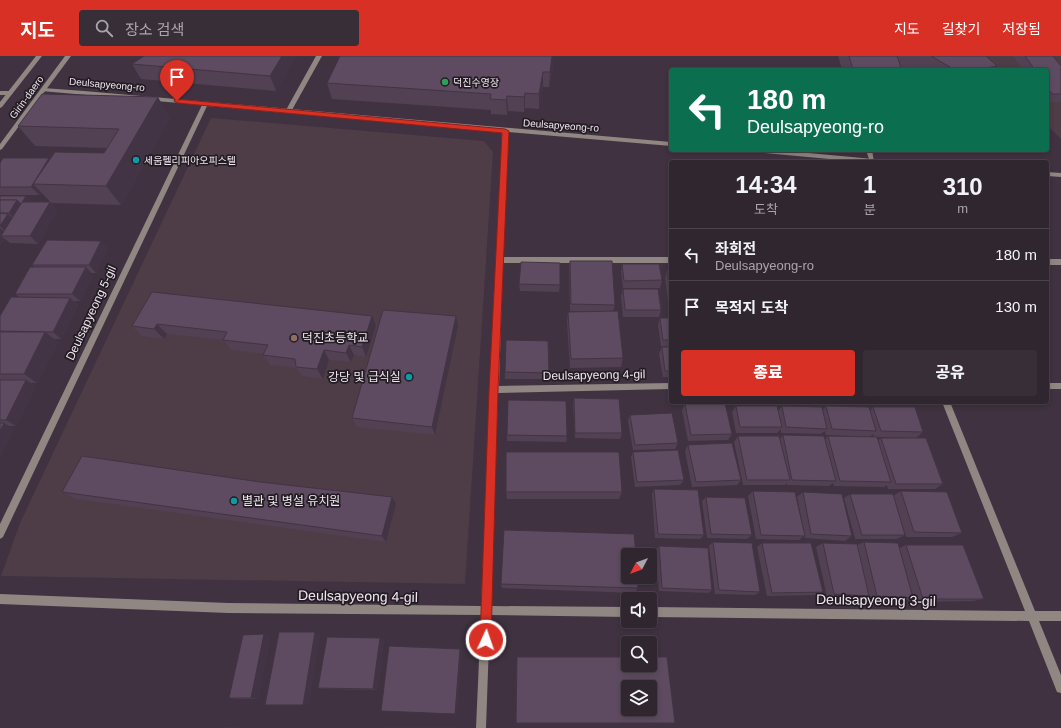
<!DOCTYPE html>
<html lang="ko">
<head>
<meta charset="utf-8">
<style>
	body { margin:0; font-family:Helvetica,"Noto Sans KR",sans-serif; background:#382e38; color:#f1f3f6; height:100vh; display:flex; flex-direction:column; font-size:15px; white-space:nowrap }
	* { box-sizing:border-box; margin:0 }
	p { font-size:13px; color:#a8a5ab }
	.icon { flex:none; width:22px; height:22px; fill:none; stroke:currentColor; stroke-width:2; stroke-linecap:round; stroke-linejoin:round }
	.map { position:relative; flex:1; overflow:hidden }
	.sheet { position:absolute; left:669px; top:104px; width:380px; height:244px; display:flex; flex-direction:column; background:#302630; border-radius:4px; box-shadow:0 2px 6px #0003,0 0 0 1px #4b434c }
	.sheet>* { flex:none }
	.guide { position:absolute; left:669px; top:12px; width:380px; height:84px; border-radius:4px; box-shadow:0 2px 6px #0003,0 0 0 1px #4b434c; background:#0b6e4f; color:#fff; overflow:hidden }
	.needle { width:26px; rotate:229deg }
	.fabs { position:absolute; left:621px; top:492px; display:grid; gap:8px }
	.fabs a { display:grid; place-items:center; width:36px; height:36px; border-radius:4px; background:#302630; box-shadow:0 2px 6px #0003,0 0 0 1px #4b434c; font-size:20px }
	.pin { position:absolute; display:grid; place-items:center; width:34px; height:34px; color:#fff; margin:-41px -17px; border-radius:50% 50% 50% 0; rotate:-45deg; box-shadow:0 0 4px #0007 }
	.pin .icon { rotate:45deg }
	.me { position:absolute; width:44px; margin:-22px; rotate:3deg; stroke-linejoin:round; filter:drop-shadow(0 0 3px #0008) }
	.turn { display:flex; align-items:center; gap:14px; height:84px; padding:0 12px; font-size:18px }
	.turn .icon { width:52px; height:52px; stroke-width:2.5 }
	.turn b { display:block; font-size:28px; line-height:34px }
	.eta { display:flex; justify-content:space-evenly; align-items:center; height:68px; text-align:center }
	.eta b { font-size:24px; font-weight:800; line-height:28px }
	.button { display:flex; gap:8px; margin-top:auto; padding:8px 12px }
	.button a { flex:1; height:46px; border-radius:4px; background:#d93025; color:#fff; font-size:16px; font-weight:800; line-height:46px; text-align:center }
	.button a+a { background:#382e38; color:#f1f3f6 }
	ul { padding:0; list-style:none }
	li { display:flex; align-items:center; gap:12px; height:52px; padding:0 12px; border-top:1px solid #4b434c }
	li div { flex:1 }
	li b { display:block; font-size:15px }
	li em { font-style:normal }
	header { display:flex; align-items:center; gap:24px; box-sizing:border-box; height:56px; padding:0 20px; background:#d93025; color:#fff }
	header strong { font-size:19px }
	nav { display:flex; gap:22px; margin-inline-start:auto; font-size:14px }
	.search { width:280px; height:36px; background:#382e38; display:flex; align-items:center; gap:10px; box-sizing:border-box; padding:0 14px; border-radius:4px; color:#a8a5ab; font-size:15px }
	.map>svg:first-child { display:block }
</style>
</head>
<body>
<header>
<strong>지도</strong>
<div class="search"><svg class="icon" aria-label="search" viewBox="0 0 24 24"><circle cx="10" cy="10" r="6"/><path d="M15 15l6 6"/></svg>장소 검색</div>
<nav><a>지도</a><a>길찾기</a><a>저장됨</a></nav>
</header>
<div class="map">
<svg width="1061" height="672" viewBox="0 0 1061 672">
	<rect width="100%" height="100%" fill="#403240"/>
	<g fill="#4e3c46">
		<polygon points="979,0 1061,0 1061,83 1047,69 1047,14 993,14"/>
		<polygon points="211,62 484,85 493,96 465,528 1,520 20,467"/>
	</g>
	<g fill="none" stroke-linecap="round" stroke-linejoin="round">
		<g fill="#908682" fill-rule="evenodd">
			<polygon points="316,0 322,0 292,54 289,56 287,55 286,54"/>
			<polygon points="866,94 872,94 874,106 870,106"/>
		</g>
		<g fill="#908682" fill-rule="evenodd">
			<polygon points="43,32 84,35 671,86 671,90 508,76 503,201 671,201 671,207 503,207 499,330 671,327 671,333 498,337 491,550 628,551 628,561 490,559 486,672 476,672 481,559 228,557 0,548 0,538 228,547 481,550 502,76 207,50 3,481 0,483 0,468 202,49 41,35 41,33"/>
			<polygon points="0,35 10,35 13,37 10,39 0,39"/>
			<polygon points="751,94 776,94 884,104 887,106 862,106 754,96"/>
			<polygon points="1047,116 1061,117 1061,121 1047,120"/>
			<rect x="1047" y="203" width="14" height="6"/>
			<rect x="1047" y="327" width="14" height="6"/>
			<polygon points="942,346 950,346 1035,555 1061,555 1061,565 1039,565 1061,619 1061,637 1057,636 1029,565 650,561 650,551 1025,555"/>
		</g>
		<g fill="#908682" fill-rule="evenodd">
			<polygon points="36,0 42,0 2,51 0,52 0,46"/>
			<polygon points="65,0 71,0 2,93 0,94 0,88"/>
		</g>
	</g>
	<g fill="#524053">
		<polygon points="144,0 296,0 276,35 141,23 132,8"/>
		<polygon points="340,0 553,0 553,11 549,31 543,31 539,53 525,52 524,56 508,55 507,59 491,58 491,54 332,43 327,27"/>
		<polygon points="838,0 986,0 994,14 920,14 914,11 901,11 902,14 842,14"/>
		<polygon points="1013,0 1053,0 1061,10 1061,46 1047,46 1047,14 1023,14"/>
		<polygon points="170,62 121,149 51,147 41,136 39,139 0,139 0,107 49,102 50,103 104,97 107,92 35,90 18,70"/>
		<polygon points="0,140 30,144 28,146 50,146 57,154 38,188 10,187 5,183 0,190"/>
		<polygon points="108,192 96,217 91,217 93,219 80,245 74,245 78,249 61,283 53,283 58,286 37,327 31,327 36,330 16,370 9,370 14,373 0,400 0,260 19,241 15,238 35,211 32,209"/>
		<polygon points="570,205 615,249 613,255 623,302 621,311 570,312 567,266 568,256 592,255 570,255 569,212"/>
		<polygon points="622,208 662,224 660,232 623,232 621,216"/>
		<polygon points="667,214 671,214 671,262 670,262 665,222"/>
		<polygon points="519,228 560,229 559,236 520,235"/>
		<polygon points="623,233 661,254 659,261 623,261 621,240"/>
		<polygon points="152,236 376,270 366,301 354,299 351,306 329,304 323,323 302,320 296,312 270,309 263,299 264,298 231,294 224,284 167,278 164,283 142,280 132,270"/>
		<polygon points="660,262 671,262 671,291 661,290 658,269"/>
		<polygon points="458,270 435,379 357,371 352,362"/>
		<polygon points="662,291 671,291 671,321 663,321 659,298"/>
		<polygon points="505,316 549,317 548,323 505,323"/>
		<polygon points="574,342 622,377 620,383 575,382 573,349"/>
		<polygon points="685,348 732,378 728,384 688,385 682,354"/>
		<polygon points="736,350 778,355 782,350 822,354 826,350 870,354 873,351 923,376 916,382 874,381 873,378 870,381 826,379 825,375 821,378 781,377 781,373 777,377 736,377 732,356"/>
		<polygon points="630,359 678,387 675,393 633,394 628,365"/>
		<polygon points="507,379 567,380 566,386 507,385"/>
		<polygon points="783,379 825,383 828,380 878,384 881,382 943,428 935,433 888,433 887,429 884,431 834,430 833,427 829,430 787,429 787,427 785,429 743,429 734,386 738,380 780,383"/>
		<polygon points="688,389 741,424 737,429 692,431 685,395"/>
		<polygon points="633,396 684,424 680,429 635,431 631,401"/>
		<polygon points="260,426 392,441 396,448 386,486 76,443 62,436"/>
		<polygon points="654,433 704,479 700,483 655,482 652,438"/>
		<polygon points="753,435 802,467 797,441 803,436 852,480 845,485 805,482 804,480 799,484 756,483 748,440"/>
		<polygon points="901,435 962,477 952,481 906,481 905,477 905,479 897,483 855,483 844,442 850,438 893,440"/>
		<polygon points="506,436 622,436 619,443 507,443"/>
		<polygon points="706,441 752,479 747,483 707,482 702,445"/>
		<polygon points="713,486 760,536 755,539 715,538 709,490"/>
		<polygon points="864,486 899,492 906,489 984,543 973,545 915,546 908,524 913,542 904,545 869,543 868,540 862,543 827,541 816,491 823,487 857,489"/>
		<polygon points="762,487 823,536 817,539 767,540 757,491"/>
		<polygon points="659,490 712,534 708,537 659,535 656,494"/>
		<polygon points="501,528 638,532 634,537 502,532"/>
		<polygon points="264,578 270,581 258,643 236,643 229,642"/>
		<polygon points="320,578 308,649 265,649"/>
		<polygon points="380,582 384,584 377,634 323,633 318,632"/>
	</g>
	<g fill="#423444">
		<polygon points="282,0 296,0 276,35 270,20"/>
		<polygon points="552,0 553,0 553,11 549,31 550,16"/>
		<polygon points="997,10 994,14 974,14"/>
		<polygon points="543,16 543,31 539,53 539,38"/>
		<polygon points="525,37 525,52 524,56 524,41"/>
		<polygon points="507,40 508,55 507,59 506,44"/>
		<polygon points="158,41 170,62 121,149 106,130"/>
		<polygon points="49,102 56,111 33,128 41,136 39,139 31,131"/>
		<polygon points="26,140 30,144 25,152 21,148"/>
		<polygon points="17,144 25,152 17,165 9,157"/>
		<polygon points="50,146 57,154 38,188 30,180"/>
		<polygon points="8,158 16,165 8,178 0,170"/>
		<polygon points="0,172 8,179 1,180 5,183 0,190"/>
		<polygon points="101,185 108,192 96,217 89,209"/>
		<polygon points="86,211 93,219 80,245 72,238"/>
		<polygon points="70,242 78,249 61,283 53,276"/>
		<polygon points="372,260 376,270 366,301 362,291"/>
		<polygon points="456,260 458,270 435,379 432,371"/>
		<polygon points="157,268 167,278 164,283 154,273"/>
		<polygon points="45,276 58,286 37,327 24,318"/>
		<polygon points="349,289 354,299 351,306 346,297"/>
		<polygon points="324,294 329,304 323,323 317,313"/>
		<polygon points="26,324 36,330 16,370 6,364"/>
		<polygon points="4,367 14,373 0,400 0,375"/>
		<polygon points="392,441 396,448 386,486 382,480"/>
		<polygon points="315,576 320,578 308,649 303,649"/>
		<polygon points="264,578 270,581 258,643 251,642"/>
		<polygon points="380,582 384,584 377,634 373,633"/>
		<polygon points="460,593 462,595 457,659 455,658"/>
	</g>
	<g fill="#5f4b61" stroke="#423444" fill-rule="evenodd">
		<polygon points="144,0 282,0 270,20 132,8"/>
		<polygon points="340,0 552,0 550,16 543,16 539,38 525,37 524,41 507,40 506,44 490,43 491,38 327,27"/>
		<polygon points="849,0 897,0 902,14 853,14"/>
		<polygon points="931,0 986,0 997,10 974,14 955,14"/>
		<polygon points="1025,0 1053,0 1061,10 1061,38 1052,38 1047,31 1047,14 1035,14"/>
		<polygon points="42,38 158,41 106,130 33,128 55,96 104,97 119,73 18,70"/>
		<polygon points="3,102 49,102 31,131 0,131 0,107"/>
		<polygon points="0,140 26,140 21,148 17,144 0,144"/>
		<polygon points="0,144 17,144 9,157 0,157"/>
		<polygon points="22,146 50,146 30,180 1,180"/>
		<polygon points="0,157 8,158 0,170"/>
		<polygon points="47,184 101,185 89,209 32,209"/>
		<polygon points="570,205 612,205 615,249 571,248"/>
		<polygon points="521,206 560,207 560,229 519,228"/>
		<polygon points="622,208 659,208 662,224 624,225"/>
		<polygon points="30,211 86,211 72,238 15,238"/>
		<polygon points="667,214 671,214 671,246"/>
		<polygon points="623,233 658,233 661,254 625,254"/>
		<polygon points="152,236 372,260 362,291 349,289 346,297 324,294 317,313 296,311 295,303 263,299 268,289 223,284 227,276 157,268 154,273 132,270"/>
		<polygon points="11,241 70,242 53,276 0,275 0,260"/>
		<polygon points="383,254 456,260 432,371 352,362"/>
		<polygon points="618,255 623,302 571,303 568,256"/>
		<polygon points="660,262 671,262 671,284 663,284"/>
		<polygon points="0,276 45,276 24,318 0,318"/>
		<polygon points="506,284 548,285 549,317 505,316"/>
		<polygon points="662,291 671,291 671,315 665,315"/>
		<polygon points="0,324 26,324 6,364 0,364"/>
		<polygon points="574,342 619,343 622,377 575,377"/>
		<polygon points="508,344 566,345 567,380 507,379"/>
		<polygon points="725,347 732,378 691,379 685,348"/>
		<polygon points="736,350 777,350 782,371 740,371"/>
		<polygon points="782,350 822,351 827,373 786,371"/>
		<polygon points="826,350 869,351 876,375 832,373"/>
		<polygon points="873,351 915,351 923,376 881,375"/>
		<polygon points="672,357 678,387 635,389 630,359"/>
		<polygon points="0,367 4,367 0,375"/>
		<polygon points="783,379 824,380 836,425 792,424"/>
		<polygon points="738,380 779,380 790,424 747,424"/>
		<polygon points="828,380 877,381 891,426 840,425"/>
		<polygon points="881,382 926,382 943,428 896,428"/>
		<polygon points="732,387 741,424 696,426 688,389"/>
		<polygon points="678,394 684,424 637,426 633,396"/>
		<polygon points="506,396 619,396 622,436 506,436"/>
		<polygon points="82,400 260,426 392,441 382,480 62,436"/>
		<polygon points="654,433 698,434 704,479 658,478"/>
		<polygon points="753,435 795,436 805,480 761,479"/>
		<polygon points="901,435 947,436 962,477 914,476"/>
		<polygon points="803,436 842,438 852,480 811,478"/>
		<polygon points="850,438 893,438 905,479 862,479"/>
		<polygon points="706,441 745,442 752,479 711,478"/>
		<polygon points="504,474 634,478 636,499 628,499 628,521 637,521 638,532 501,528"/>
		<polygon points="713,486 752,487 760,536 719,534"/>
		<polygon points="864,486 898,487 913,542 877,540"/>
		<polygon points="762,487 811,487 823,536 772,537"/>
		<polygon points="823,487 857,488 869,540 834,538"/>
		<polygon points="906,489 963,489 984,543 923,543"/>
		<polygon points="659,490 708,492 712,534 662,532"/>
		<polygon points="279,576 315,576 303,649 265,649"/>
		<polygon points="264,578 251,642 229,642 243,579"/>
		<polygon points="327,581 380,582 373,633 318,632"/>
		<polygon points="389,590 460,593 455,658 381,655"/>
		<path d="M 517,601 L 628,601 L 628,609 L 650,609 L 650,601 L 667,601 L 675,667 L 516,667 ZM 628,631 L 650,631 L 650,653 L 628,653 Z"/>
		<polygon points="224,671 245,672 224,672"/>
		<rect x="382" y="671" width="74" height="1"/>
	</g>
	<polygon fill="#d93025" stroke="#8d1f18" points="175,43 505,73 509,75 498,334 491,584 490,589 486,590 482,589 480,584 489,334 502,77 177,47 174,45"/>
	<circle fill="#2e9e5b" stroke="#231c23" stroke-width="1.5" cx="445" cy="26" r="4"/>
	<g fill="#0f9aa8" stroke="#231c23" stroke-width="1.5">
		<circle cx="136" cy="104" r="4"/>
		<circle cx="409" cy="321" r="4"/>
		<circle cx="234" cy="445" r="4"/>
	</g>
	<circle fill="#8d6e63" stroke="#231c23" stroke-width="1.5" cx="294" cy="282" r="4"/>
	<g text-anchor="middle" stroke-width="3.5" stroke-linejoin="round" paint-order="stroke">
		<g font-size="10" fill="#f1e7f1" stroke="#231c23" text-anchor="start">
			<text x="453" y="30">덕진수영장</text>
			<text x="144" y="108">세움펠리피아오피스텔</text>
		</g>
		<g font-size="10" fill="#f1e7f1" stroke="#231c23">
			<text transform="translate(107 28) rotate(5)" y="4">Deulsapyeong-ro</text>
			<text transform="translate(26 41) rotate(-54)" y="4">Girin-daero</text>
			<text transform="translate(561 69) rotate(4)" y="4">Deulsapyeong-ro</text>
		</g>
		<g font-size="12" fill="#f1e7f1" stroke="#231c23">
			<text transform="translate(91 257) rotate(-65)" y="4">Deulsapyeong 5-gil</text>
			<text transform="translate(594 319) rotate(-1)" y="4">Deulsapyeong 4-gil</text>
		</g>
		<g font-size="12" fill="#f1e7f1" stroke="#231c23" text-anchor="start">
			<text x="302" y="286">덕진초등학교</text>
			<text x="401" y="325" text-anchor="end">강당 및 급식실</text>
			<text x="242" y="449">별관 및 병설 유치원</text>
		</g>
		<g font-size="14" fill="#f1e7f1" stroke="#231c23">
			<text transform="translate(358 540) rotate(1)" y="5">Deulsapyeong 4-gil</text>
			<text transform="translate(876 544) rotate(1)" y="5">Deulsapyeong 3-gil</text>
		</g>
	</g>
</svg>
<div class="fabs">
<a><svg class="needle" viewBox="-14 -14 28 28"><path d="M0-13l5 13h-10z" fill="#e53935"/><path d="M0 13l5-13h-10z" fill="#a8a5ab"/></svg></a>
<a><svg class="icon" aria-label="sound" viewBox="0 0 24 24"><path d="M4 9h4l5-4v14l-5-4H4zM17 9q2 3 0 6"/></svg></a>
<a><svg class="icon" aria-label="search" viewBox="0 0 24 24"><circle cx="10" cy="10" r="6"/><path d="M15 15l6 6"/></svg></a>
<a><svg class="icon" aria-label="layers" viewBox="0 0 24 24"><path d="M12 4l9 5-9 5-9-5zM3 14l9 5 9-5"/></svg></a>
</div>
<div class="pin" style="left:177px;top:45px;background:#d93025"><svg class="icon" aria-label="arrive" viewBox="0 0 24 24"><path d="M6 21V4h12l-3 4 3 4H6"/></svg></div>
<svg class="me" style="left:486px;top:584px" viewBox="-20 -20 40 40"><circle r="17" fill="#d93025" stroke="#fff" stroke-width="3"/><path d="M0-11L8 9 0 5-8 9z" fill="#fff"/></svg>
<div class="guide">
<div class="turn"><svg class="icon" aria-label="left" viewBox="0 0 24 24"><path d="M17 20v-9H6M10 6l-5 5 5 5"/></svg><div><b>180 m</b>Deulsapyeong-ro</div></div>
</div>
<section class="sheet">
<div class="eta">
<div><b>14:34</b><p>도착</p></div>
<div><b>1</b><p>분</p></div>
<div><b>310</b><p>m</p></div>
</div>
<ul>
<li><svg class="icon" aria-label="left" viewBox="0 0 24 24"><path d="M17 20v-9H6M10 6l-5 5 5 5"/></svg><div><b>좌회전</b><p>Deulsapyeong-ro</p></div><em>180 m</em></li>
<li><svg class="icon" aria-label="arrive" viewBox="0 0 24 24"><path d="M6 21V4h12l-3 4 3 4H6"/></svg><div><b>목적지 도착</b></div><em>130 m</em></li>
</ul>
<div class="button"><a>종료</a><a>공유</a></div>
</section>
</div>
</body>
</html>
